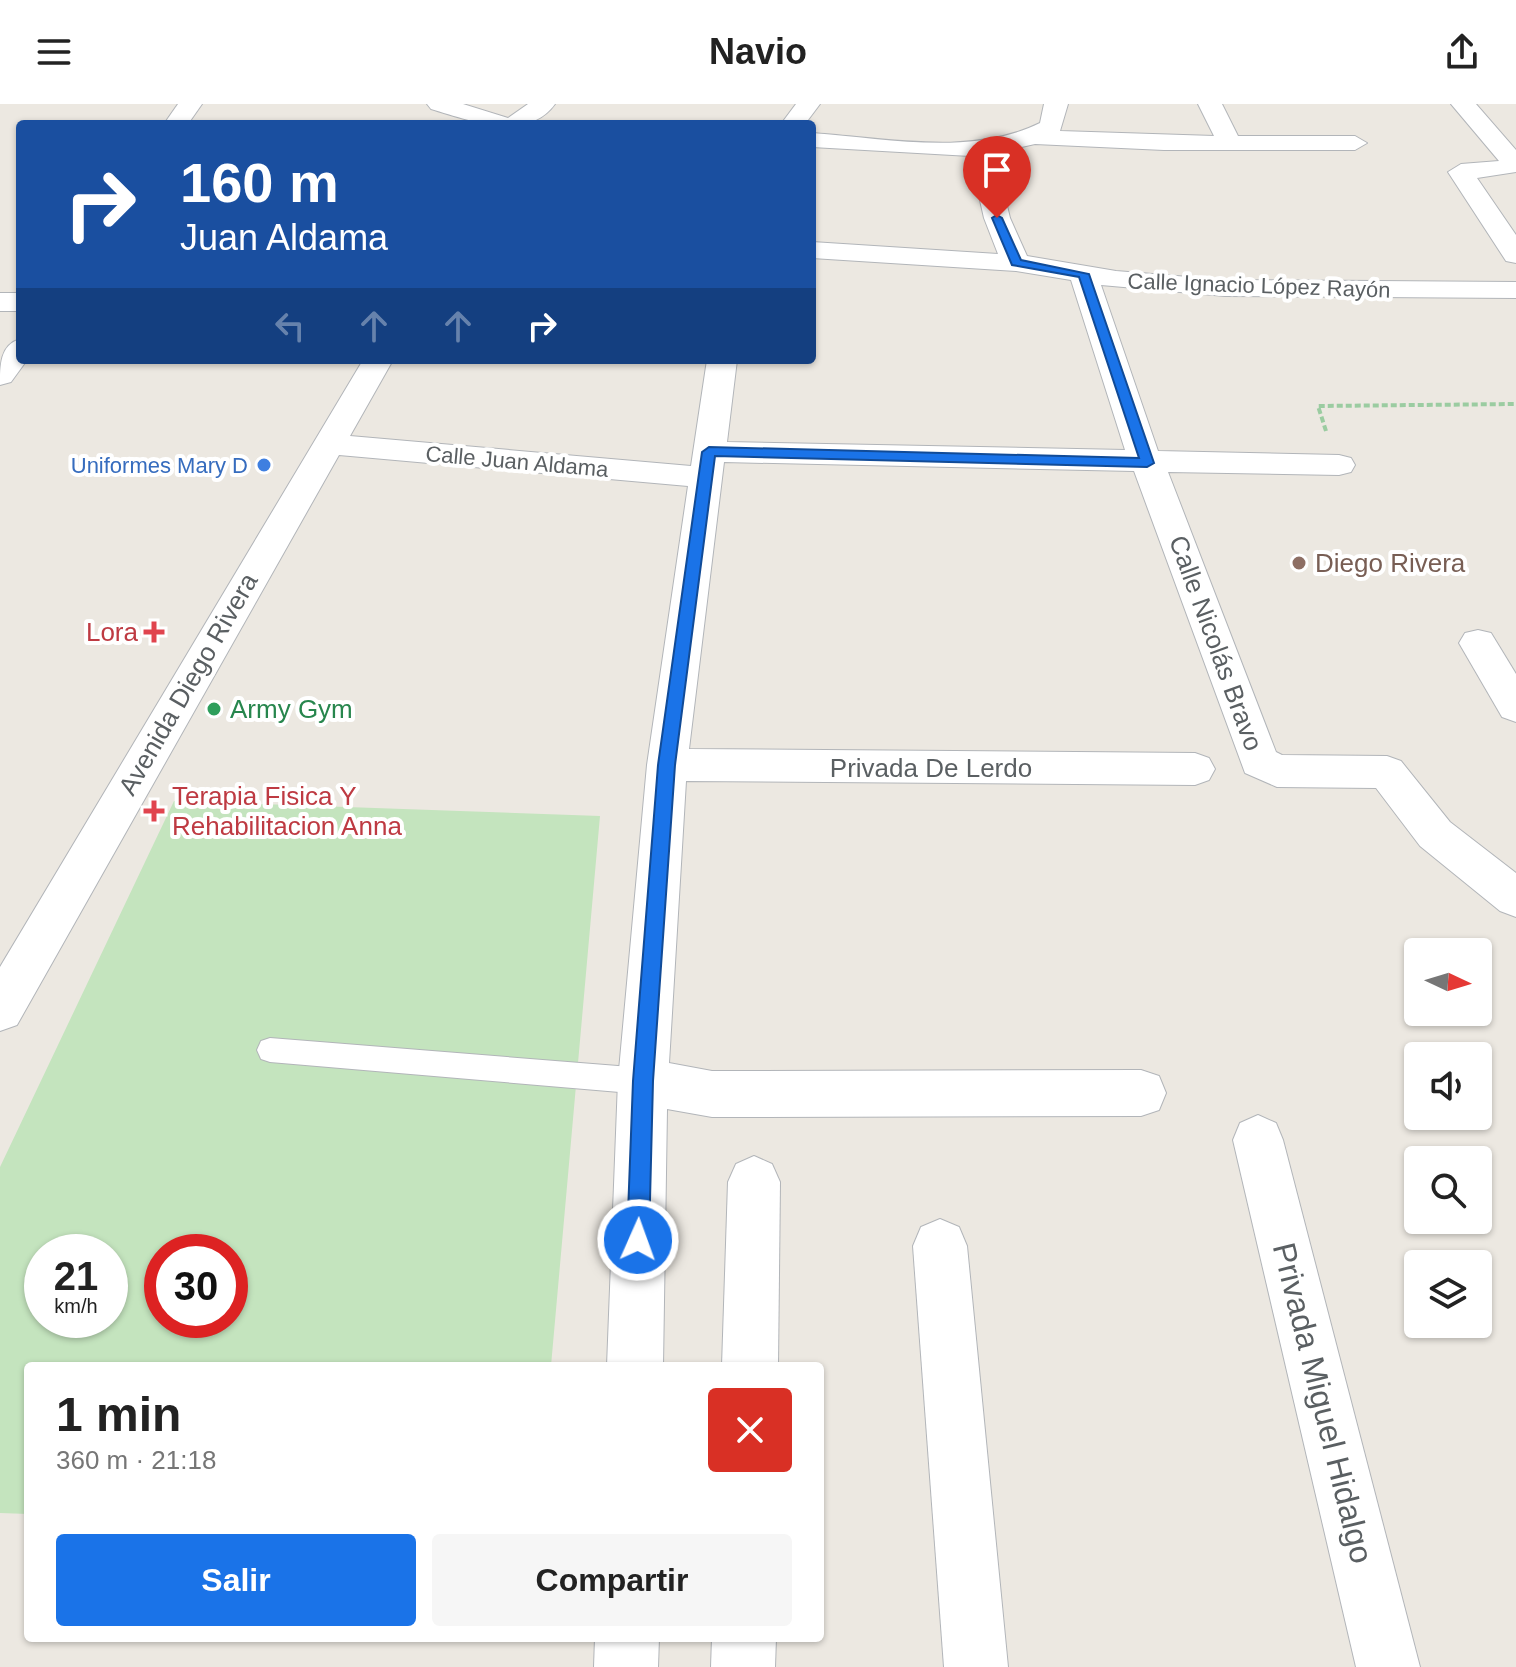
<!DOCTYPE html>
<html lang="es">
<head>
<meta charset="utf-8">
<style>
	body { margin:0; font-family:Helvetica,sans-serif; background:#f6f6f6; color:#222; height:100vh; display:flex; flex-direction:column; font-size:30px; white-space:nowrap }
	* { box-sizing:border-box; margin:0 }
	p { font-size:26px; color:#767676 }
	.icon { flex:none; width:44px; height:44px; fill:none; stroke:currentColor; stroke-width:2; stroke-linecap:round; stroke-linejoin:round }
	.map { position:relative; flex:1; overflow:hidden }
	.details { position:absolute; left:24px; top:1258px; width:800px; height:280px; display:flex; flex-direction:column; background:#fff; border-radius:8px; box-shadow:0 2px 6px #0004 }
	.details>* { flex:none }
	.banner { position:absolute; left:16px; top:16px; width:800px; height:244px; border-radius:8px; box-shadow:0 2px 6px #0004; background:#1a4fa0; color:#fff; overflow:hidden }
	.needle { width:52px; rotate:94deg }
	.controls { position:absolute; left:1404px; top:834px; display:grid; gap:16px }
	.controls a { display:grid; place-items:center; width:88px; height:88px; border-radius:8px; background:#fff; box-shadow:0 2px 6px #0004; font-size:40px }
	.speed { position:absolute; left:24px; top:1130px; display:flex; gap:16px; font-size:40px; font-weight:700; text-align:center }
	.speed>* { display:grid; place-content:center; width:104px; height:104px; border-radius:50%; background:#fff; box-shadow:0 2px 6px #0004; line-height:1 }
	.speed small { font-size:20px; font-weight:400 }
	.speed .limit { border:12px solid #d22; background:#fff; color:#111 }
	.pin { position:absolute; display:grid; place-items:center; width:68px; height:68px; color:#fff; margin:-82px -34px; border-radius:50% 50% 50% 0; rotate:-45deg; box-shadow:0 0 8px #0007 }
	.pin .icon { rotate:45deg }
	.me { position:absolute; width:88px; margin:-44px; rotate:2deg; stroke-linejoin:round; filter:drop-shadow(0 0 6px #0008) }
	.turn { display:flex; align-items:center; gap:28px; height:168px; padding:0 32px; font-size:36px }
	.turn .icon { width:104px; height:104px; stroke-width:2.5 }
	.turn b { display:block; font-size:56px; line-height:68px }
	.lanes { display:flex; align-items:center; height:76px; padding:0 32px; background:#0003; justify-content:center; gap:40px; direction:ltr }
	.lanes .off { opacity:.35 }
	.round { display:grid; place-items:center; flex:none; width:84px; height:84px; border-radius:8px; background:#f6f6f6 }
	.overview { display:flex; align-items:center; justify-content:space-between; height:136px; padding:0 32px }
	h1 { font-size:48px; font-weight:700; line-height:60px }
	.primary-button { display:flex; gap:16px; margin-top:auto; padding:16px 32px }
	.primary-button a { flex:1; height:92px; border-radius:8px; background:#1a73e8; color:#fff; font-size:32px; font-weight:700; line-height:92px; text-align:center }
	.primary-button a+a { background:#f6f6f6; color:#222 }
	header { display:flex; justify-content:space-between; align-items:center; height:104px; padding:0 32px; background:#fff; font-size:36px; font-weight:700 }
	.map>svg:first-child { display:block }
</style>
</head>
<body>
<header><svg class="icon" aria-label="menu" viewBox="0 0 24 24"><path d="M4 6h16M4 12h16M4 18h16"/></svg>Navio<svg class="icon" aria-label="share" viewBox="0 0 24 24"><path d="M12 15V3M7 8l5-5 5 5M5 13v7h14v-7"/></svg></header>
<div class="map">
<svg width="1516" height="1563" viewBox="0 0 1516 1563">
	<rect width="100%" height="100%" fill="#ece8e1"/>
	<path fill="#c4e4be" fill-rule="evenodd" d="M 174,697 L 600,712 L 551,1262 L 28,1262 L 28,1410 L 0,1409 L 0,1063 ZM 42,1148 L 110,1148 L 110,1216 L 42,1216 ZM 162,1148 L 230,1148 L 230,1216 L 162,1216 Z"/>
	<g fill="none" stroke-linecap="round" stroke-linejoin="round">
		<defs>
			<polygon id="service" points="270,934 643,964 652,968 656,977 652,986 643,990 270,958 261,955 257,946 261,937"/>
			<g id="minor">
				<polygon points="178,0 202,0 188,20 164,20"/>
				<path d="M 427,0 L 463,0 L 508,14 L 528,0 L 555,0 C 527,39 468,16 431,5 Z"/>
				<polygon points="796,0 820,0 805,20 781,20"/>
				<path d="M 1044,0 L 1068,0 L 1060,27 L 1214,32 L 1198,0 L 1222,0 L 1238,32 L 1355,32 L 1367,39 L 1355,46 L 1164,46 L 1035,40 L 994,49 L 1010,114 L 1027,152 L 1116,167 L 1225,176 L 1516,178 L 1516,194 L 1225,192 L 1101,181 L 1158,347 L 1339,351 L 1351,354 L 1355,361 L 1351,368 L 1339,371 L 1168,368 L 1276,648 L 1282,651 L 1387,652 L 1401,657 L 1450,718 L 1516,769 L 1516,813 L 1500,807 L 1420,742 L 1376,684 L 1277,683 L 1245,669 L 1134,367 L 724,358 L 689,645 L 1195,649 L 1209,654 L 1215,665 L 1209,676 L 1195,681 L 686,677 L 669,959 L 712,967 L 1141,966 L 1159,972 L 1166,989 L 1159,1006 L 1141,1012 L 712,1013 L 667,1005 L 663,1262 L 607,1262 L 618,977 L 647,661 L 688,382 L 339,351 L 17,921 L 0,927 L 0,863 L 363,256 L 393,256 L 350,332 L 691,362 L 707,256 L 737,256 L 727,338 L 1125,346 L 1071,176 L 1016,167 L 812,154 L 812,138 L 998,150 L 984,114 L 970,52 L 812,43 L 812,29 C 885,34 971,53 1040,19 Z"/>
				<polygon points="1451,0 1476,0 1516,46 1516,68 1477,74 1516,131 1516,159 1506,157 1448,68 1461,60 1499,57"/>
				<rect x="0" y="189" width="20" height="18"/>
				<path d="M 20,235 L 20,256 L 27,256 L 11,278 L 0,281 C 0,261 0,241 20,235 Z"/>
				<polygon points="1478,526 1491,529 1516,570 1516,618 1502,613 1459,539 1465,529"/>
				<polygon points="1258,1011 1276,1019 1283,1036 1420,1563 1356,1563 1233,1036 1240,1019"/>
				<polygon points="754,1052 772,1060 780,1078 778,1262 722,1262 728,1078 736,1060"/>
				<polygon points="940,1115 959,1123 967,1142 1008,1563 944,1563 913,1142 921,1123"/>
				<polygon points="595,1534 659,1534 658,1563 594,1563"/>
				<polygon points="712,1534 776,1534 775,1563 711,1563"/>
			</g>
		</defs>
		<use href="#service" stroke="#b2b5b9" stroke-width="2"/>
		<use href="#minor" stroke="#b2b5b9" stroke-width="2"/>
		<polyline stroke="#9bcca1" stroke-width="4" stroke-dasharray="6 3" stroke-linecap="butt" points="1326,327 1318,302 1516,300"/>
		<use href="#service" fill="#fff" fill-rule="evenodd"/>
		<use href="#minor" fill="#fff" fill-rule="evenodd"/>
	</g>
	<polygon fill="#1a73e8" stroke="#114b97" stroke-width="2" points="997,111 1002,114 1021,156 1089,170 1154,359 1147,363 715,352 675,661 653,977 649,1136 646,1143 638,1147 631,1143 627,1136 633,977 658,661 702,348 709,343 1139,354 1079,173 1012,161 992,114"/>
	<circle fill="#3f7fe0" stroke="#fff" stroke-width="3" cx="264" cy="361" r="8"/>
	<circle fill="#8d6e63" stroke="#fff" stroke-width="3" cx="1299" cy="459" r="8"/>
	<g fill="#e0444e" stroke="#fff" stroke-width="3">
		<path d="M150 516h8v8h8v8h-8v8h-8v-8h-8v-8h8z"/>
		<path d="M150 695h8v8h8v8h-8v8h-8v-8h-8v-8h8z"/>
	</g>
	<circle fill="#2e9e5b" stroke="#fff" stroke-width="3" cx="214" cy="605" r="8"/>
	<g text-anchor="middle" stroke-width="8" stroke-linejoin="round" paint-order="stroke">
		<g font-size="22" fill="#5a5f62" stroke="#fff">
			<text transform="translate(1259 181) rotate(2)" y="8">Calle Ignacio López Rayón</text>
			<text transform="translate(517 357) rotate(5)" y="8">Calle Juan Aldama</text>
		</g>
		<g font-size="22" fill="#366cbe" stroke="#fff" text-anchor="end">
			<text x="248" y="369">Uniformes Mary D</text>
		</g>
		<g font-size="26" fill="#785e54" stroke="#fff" text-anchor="start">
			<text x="1315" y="468">Diego Rivera</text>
		</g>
		<g font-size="26" fill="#be3a42" stroke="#fff" text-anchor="end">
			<text x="138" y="537">Lora</text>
			<text x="172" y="701" text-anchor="start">Terapia Fisica Y<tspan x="172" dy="30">Rehabilitacion Anna</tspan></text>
		</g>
		<g font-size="26" fill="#5a5f62" stroke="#fff">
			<text transform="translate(1216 539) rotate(70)" y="9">Calle Nicolás Bravo</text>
			<text transform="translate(188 580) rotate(-60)" y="9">Avenida Diego Rivera</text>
			<text x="931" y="673">Privada De Lerdo</text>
		</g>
		<g font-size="26" fill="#27864d" stroke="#fff" text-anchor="start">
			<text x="230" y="614">Army Gym</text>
		</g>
		<g font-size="32" fill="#5a5f62" stroke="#fff">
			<text transform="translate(1323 1299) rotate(76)" y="11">Privada Miguel Hidalgo</text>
		</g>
	</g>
</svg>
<div class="controls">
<a><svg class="needle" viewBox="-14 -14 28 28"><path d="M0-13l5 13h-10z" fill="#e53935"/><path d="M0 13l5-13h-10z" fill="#767676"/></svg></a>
<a><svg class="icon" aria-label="sound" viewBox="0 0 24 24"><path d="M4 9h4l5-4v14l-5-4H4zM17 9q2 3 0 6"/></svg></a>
<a><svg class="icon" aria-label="search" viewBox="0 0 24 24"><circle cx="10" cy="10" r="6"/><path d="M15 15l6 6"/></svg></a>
<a><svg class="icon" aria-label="layers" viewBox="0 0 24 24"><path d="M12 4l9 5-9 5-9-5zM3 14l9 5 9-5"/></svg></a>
</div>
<div class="speed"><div>21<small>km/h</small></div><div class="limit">30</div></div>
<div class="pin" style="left:997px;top:114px;background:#d93025"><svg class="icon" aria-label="arrive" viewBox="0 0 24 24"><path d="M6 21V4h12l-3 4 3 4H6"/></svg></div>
<svg class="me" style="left:638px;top:1136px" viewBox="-20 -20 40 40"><circle r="17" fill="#1a73e8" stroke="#fff" stroke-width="3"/><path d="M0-11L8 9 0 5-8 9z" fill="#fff"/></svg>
<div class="banner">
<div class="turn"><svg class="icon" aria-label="right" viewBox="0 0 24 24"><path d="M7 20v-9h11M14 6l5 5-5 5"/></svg><div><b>160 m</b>Juan Aldama</div></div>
<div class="lanes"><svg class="icon off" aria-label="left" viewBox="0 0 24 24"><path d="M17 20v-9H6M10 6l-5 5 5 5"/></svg><svg class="icon off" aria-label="ahead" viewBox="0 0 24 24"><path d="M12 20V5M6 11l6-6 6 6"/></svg><svg class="icon off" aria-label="ahead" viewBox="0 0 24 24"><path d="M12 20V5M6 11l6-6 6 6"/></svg><svg class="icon" aria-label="right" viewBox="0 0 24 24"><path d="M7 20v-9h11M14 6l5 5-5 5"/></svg></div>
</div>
<section class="details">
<div class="overview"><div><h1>1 min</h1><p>360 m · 21:18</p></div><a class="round" style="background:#d93025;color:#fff"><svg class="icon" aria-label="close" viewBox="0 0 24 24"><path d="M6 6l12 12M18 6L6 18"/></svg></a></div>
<div class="primary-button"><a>Salir</a><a>Compartir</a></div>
</section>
</div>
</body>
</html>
